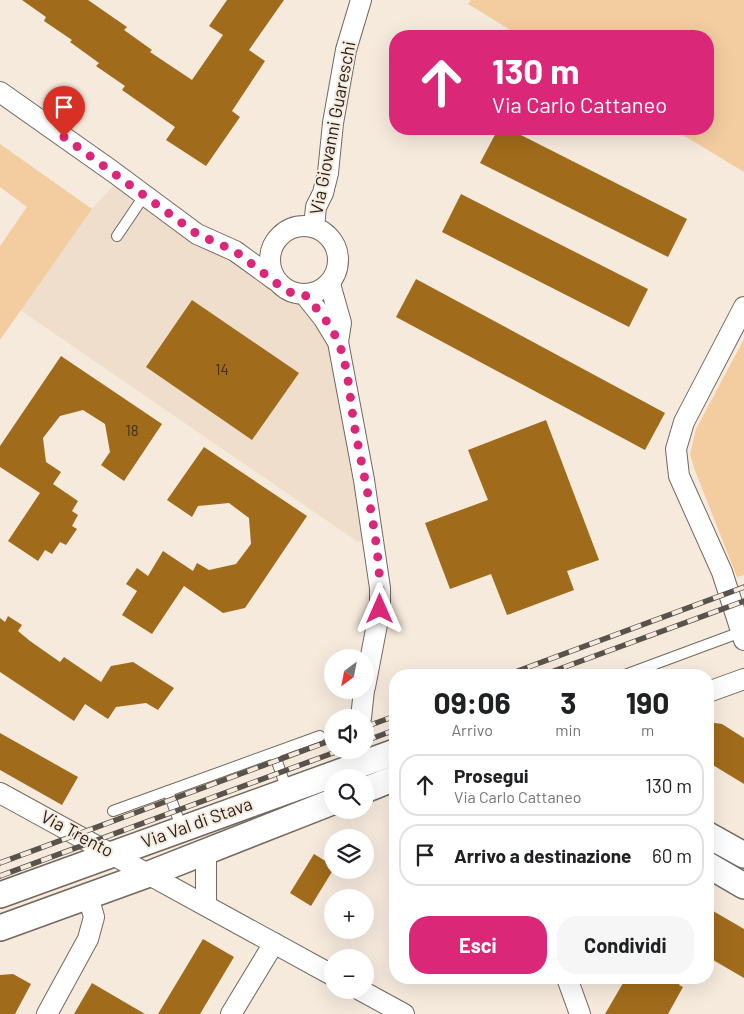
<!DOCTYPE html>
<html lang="it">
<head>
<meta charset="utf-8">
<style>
	body { margin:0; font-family:Barlow,sans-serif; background:#f6f6f6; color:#202124; height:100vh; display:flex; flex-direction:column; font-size:19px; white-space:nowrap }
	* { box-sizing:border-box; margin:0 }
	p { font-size:16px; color:#757577 }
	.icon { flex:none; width:28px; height:28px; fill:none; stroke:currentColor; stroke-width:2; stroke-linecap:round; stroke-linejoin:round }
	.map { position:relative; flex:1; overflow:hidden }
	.side { position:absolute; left:389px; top:669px; width:325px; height:315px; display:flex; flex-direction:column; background:#fff; border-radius:20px; box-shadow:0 5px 20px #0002 }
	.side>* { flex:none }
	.top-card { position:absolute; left:389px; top:30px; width:325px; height:105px; border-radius:20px; box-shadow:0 5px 20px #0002; background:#db2777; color:#fff; overflow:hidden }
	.needle { width:32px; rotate:212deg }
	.controls { position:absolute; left:324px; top:649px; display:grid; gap:10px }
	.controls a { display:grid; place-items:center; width:50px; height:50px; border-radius:50%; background:#fff; box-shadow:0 5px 20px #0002; font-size:25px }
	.pin { position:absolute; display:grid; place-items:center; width:42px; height:42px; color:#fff; margin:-51px -21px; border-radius:50% 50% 50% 0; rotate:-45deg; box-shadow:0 0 5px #0007 }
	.pin .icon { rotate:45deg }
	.me { position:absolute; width:55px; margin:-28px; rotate:0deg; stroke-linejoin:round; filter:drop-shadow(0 0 4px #0008) }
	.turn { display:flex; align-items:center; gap:18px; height:105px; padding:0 20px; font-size:22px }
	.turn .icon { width:65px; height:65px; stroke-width:2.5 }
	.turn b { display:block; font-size:35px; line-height:42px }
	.eta { display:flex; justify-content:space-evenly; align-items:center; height:85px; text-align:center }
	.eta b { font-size:30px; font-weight:700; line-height:35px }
	.action { display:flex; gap:10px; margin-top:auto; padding:10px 20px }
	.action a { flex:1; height:58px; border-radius:20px; background:#db2777; color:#fff; font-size:20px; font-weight:700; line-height:58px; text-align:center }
	.action a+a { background:#f6f6f6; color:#202124 }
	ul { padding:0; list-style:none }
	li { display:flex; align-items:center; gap:15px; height:62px; margin:0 10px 8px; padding:0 10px; border:2px solid #e0e0e0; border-radius:20px }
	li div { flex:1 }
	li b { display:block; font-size:19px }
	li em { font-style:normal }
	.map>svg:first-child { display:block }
</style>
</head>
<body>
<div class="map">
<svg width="744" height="1014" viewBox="0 0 744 1014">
	<rect width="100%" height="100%" fill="#f6eadd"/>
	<polygon fill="#efdecb" points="121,177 275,280 284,289 294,294 305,295 324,319 374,537 358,542 20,310 92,209"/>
	<g fill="#f3cda0">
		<polygon points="471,0 744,0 744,172 673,129 708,129 708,36 520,36 468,4"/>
		<polygon points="0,144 92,209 0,340 0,246 27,207 0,187"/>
		<polygon points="744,339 744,575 737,577 694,468 690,454 696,429"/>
	</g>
	<g fill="#a06b1b">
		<polygon points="22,0 88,0 127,27 124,30 152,50 150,52 192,80 223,35 209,26 227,0 284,0 249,50 265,61 232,111 240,117 206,166 166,140 175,127 122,90 125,86 96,66 99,63 70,42 72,40 44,21 46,17"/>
		<polygon points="498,129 509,129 687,219 668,257 480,163"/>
		<polygon points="461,194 648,289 629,327 442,232"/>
		<polygon points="416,279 665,413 645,450 396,317"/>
		<polygon points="192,300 299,373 252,440 146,367"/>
		<polygon points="61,356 162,424 124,481 101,465 110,452 105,424 83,410 60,416 43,438 46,462 61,472 53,484 78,501 72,511 78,515 72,526 77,529 66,545 60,542 52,554 45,550 38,561 8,541 40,493 0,467 0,446"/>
		<polygon points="546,420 599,560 567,571 574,590 507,615 491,574 450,589 425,523 488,500 468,450"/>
		<polygon points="204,447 307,516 245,608 223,613 184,586 152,634 122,615 137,591 126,584 137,568 148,576 163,551 193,571 197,563 209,570 236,564 251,544 249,518 229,503 198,506 192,517 167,500"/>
		<polygon points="8,616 22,625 18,631 30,641 60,662 64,657 101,682 111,666 133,662 174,688 158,710 146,703 116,707 108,719 85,704 74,721 0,672 0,618 5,622"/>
		<polygon points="708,722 722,724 744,738 744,784 708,762"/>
		<polygon points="0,733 78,777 62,805 0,770"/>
		<polygon points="314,854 332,865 333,870 311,906 290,893"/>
		<polygon points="708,908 744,929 744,978 708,957"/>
		<polygon points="203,939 234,957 200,1014 158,1014"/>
		<polygon points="13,974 31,984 15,1014 0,1014 0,975"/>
		<polygon points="626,978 683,978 679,985 683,987 668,1014 605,1014"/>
		<polygon points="92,983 145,1014 74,1014"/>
	</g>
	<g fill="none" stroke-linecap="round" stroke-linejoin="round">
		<defs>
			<g id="service">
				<polyline points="117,236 144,196"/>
				<polyline points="625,675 741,632"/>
				<polyline points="274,753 287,790"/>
				<polyline points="168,791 182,829"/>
				<polyline points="113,811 320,736"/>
			</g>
			<g id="minor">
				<polyline points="0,92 112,171 197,234 235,251 275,280"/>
				<circle cx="304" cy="260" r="34"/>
				<polyline points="314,227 316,207 323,193 328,173 333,123 346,50 361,0"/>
				<polyline points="330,284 341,323 338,342"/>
				<polyline points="305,295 324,319 338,342 364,480 380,588 380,609 365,687"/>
				<polyline points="744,307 684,422 676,449 679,476 722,572 744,640"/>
				<polyline points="708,692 744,679"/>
				<polyline points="361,718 364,690"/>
				<polyline points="0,793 332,975"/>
				<polyline points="206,905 206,852"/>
				<polyline points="567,978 580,1014"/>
				<polyline points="360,990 404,1014"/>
				<polyline points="47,1014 88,939 94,917 88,896"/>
				<polyline points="231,1014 274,943"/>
			</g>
			<g id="tertiary">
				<polyline points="365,790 395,778"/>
				<polyline points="708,835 744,855"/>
				<polyline points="708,865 744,886"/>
				<polyline points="0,895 395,752"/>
				<polyline points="0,928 149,874 332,802"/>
			</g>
		</defs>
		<use href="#service" stroke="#73695e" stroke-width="12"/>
		<use href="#minor" stroke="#73695e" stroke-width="22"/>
		<use href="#tertiary" stroke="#73695e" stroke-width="28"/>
		<use href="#service" stroke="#fff" stroke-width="10"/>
		<use href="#minor" stroke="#fff" stroke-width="20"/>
		<use href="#tertiary" stroke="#fff" stroke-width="25"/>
		<defs>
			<g id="rail">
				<polyline points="507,675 744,587"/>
				<polyline points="543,675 744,601"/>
				<polyline points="365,727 395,716"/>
				<polyline points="365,741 395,730"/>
				<polyline points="0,863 332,740"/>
				<polyline points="0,876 341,750"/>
			</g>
		</defs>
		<use href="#rail" stroke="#59534d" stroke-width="5.5"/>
		<use href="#rail" stroke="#f6eadd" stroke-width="4" stroke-dasharray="11" stroke-linecap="butt"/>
	</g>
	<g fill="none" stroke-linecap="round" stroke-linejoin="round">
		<path stroke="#db2777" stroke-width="9" stroke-dasharray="0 16.2" d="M 64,137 L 197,234 L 235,251 L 284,289 L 294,294 L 305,295 C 317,309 331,324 338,342 C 348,364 350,399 354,424 C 365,484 382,548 380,609"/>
	</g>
	<g text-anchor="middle" stroke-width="4" stroke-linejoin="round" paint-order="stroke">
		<g font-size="15" fill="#42311a">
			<text x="222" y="375">14</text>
			<text x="132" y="436">18</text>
		</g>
		<g font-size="18" fill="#221e1a" stroke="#f6eadd">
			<text transform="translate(333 128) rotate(-79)" y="6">Via Giovanni Guareschi</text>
			<text transform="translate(197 823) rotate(-20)" y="6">Via Val di Stava</text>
			<text transform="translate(77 834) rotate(28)" y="6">Via Trento</text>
		</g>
	</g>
</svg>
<div class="controls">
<a><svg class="needle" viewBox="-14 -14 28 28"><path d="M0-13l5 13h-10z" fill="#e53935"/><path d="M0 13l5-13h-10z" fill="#757577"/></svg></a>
<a><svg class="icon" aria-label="sound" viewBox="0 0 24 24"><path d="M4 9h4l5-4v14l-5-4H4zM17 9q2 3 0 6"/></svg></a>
<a><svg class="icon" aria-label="search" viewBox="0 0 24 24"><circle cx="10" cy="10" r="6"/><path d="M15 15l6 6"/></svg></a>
<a><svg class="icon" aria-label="layers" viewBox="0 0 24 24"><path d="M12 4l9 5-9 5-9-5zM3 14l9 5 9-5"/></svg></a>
<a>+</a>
<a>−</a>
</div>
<div class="pin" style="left:64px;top:137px;background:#d93025"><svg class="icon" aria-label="arrive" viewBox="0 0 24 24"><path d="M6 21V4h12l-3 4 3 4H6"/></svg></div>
<svg class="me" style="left:380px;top:609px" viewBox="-20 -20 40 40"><path d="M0-17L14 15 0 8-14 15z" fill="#db2777" stroke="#fff" stroke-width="4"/></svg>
<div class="top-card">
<div class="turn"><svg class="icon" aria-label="ahead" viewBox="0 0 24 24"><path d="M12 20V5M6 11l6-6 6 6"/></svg><div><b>130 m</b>Via Carlo Cattaneo</div></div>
</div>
<section class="side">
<div class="eta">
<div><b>09:06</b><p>Arrivo</p></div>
<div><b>3</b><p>min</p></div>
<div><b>190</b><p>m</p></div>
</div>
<ul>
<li><svg class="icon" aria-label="ahead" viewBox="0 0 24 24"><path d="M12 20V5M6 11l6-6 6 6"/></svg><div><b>Prosegui</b><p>Via Carlo Cattaneo</p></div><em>130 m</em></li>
<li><svg class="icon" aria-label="arrive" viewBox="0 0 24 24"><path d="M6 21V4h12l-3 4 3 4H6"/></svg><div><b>Arrivo a destinazione</b></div><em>60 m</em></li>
</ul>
<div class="action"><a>Esci</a><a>Condividi</a></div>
</section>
</div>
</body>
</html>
